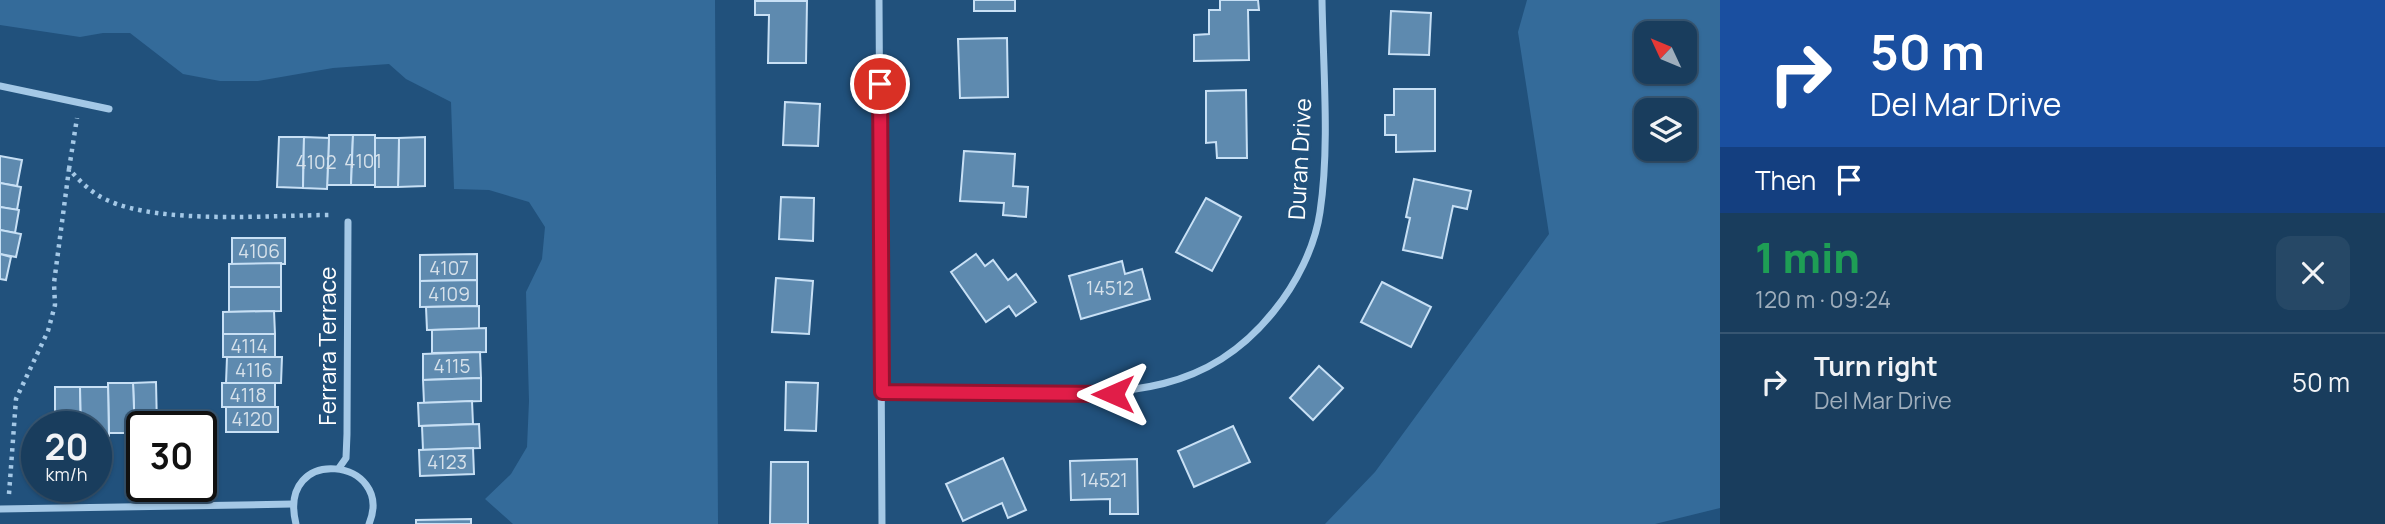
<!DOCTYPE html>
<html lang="en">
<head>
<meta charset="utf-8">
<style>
	body { margin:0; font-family:Manrope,sans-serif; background:#264866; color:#f1f3f6; height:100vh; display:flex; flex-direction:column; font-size:26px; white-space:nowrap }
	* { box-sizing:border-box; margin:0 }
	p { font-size:23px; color:#9faebc }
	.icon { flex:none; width:38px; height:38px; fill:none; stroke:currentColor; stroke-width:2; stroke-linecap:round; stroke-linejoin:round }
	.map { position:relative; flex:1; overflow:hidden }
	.side { display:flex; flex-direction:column; background:#193d5d; width:665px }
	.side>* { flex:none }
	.guide { background:#1a4fa0; color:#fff; overflow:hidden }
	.needle { width:46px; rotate:314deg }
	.buttons { position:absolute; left:1634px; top:21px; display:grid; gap:14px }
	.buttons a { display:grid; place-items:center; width:63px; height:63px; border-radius:14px; background:#193d5d; box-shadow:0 2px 5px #0004,0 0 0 2px #375672; font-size:35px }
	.speed { position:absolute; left:21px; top:411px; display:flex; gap:14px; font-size:35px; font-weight:700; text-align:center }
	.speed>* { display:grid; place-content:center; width:91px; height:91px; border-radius:50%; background:#193d5d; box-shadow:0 2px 5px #0004,0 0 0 2px #375672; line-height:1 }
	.speed small { font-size:18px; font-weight:400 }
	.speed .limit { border:4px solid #111; border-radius:10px; background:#fff; color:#111 }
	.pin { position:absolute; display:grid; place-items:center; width:60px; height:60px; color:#fff; margin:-30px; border:4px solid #fff; border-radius:50%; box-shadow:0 2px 7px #0007 }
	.me { position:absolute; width:77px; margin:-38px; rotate:270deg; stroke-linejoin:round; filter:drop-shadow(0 0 5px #0008) }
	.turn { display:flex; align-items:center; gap:24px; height:147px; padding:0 35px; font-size:32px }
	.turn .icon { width:91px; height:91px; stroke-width:2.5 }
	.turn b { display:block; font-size:49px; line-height:60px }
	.then { display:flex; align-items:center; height:66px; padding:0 35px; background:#0003; gap:14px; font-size:26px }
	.round { display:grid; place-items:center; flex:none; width:74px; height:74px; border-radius:14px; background:#264866 }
	.headline { display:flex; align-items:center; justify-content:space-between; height:119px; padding:0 35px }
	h1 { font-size:42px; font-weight:800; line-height:52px; color:#1e9e55 }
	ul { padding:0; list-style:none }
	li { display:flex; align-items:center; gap:21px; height:98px; padding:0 35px; border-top:2px solid #375672 }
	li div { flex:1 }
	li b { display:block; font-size:26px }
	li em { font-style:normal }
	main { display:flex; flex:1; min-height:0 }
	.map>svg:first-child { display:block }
</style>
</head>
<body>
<main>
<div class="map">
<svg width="1720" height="524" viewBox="0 0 1720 524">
	<rect width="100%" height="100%" fill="#21517c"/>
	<g fill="#346b9a" fill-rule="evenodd">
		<polygon points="0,0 715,0 718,524 513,524 485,499 511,474 527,447 529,401 526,292 542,259 545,227 529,202 489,190 454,189 451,102 406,79 389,64 333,68 258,81 220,81 183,74 130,33 103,33 80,37 0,25"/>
		<path d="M 1527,0 L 1720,0 L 1720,508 L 1655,524 L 1325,524 L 1375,472 L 1549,234 L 1518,32 ZM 1685,33 L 1685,72 L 1647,72 L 1647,33 ZM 1685,110 L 1685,149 L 1647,149 L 1647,110 Z"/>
	</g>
	<g fill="#5e8aaf" stroke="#c8e0f5" stroke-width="2">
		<rect x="974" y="0" width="41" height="11"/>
		<polygon points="1220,0 1258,0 1259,10 1248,10 1249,60 1194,61 1194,35 1209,34 1209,10 1220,10"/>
		<polygon points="755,1 807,1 806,63 768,63 769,15 755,15"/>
		<polygon points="1391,11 1431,13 1429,55 1389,54"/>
		<polygon points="1007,38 1008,97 960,98 958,39"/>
		<polygon points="1394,89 1435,89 1435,151 1396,152 1396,135 1385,135 1385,115 1394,115"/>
		<polygon points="1246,90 1247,158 1217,158 1216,142 1206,143 1206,91"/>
		<polygon points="785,102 820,104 818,146 783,145"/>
		<polygon points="329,135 353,135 351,185 327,185"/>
		<polygon points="353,135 375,135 375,185 351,185"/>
		<polygon points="279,137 304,137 303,188 277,187"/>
		<polygon points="304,137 329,138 327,189 303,188"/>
		<polygon points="425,137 425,186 398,187 399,138"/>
		<polygon points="375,138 399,138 398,187 375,187"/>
		<polygon points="964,151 1015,154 1013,186 1028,187 1026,217 1003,215 1004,203 960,201"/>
		<polygon points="0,156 22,160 17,186 0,183"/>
		<polygon points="1414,179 1471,191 1467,209 1453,206 1442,258 1403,250 1410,218 1406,217"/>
		<polygon points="0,183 21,187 17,210 0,207"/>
		<polygon points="781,197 814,198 813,241 779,239"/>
		<polygon points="1206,198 1241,217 1212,271 1176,252"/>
		<polygon points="0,207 19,210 15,233 0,230"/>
		<polygon points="0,230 21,234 16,257 0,254"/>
		<rect x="232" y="238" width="53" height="26"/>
		<polygon points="0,254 11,257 6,280 0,279"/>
		<polygon points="477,254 477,280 420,281 420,255"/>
		<polygon points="976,254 985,266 993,260 1008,280 1016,274 1036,302 1016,316 1009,306 986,322 951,272"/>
		<polygon points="1122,261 1125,274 1142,269 1150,299 1081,319 1069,276"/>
		<polygon points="281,263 281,287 229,287 229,264"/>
		<polygon points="776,278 813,281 809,334 772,332"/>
		<polygon points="477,280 477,306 420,307 420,281"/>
		<polygon points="1382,282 1431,307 1411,347 1361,322"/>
		<polygon points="229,287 281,287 281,311 229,312"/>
		<polygon points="479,306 479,329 427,330 426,307"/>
		<polygon points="274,311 275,334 223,334 223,312"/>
		<polygon points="486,328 486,352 432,353 432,330"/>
		<rect x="223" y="334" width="52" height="23"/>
		<polygon points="480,352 481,378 423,380 423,354"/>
		<polygon points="227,357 282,357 281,383 226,383"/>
		<polygon points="1319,366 1343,388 1313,420 1290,398"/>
		<polygon points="481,378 481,401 424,403 423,380"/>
		<polygon points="156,382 157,427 142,427 142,432 135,433 133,383"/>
		<polygon points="786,382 818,383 816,431 785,430"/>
		<polygon points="108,383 133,383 135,433 109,433"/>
		<rect x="222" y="383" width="53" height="24"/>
		<polygon points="55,387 80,387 81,427 55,427"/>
		<polygon points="80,387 108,387 109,436 96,436 96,427 81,427"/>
		<polygon points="472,401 473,424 419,426 418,403"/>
		<rect x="226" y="407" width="52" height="25"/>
		<polygon points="479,424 480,448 423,450 422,426"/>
		<polygon points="1233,426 1250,462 1194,487 1178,451"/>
		<polygon points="473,448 474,474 420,476 419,450"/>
		<polygon points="1003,458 1026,510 1008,518 1002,503 963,521 946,484"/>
		<polygon points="1137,459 1138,514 1110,514 1110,499 1071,500 1070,461"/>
		<polygon points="771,462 808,462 808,524 770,524"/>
		<polygon points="471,519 471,524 416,524 416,520"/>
	</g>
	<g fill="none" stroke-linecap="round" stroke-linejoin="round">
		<g stroke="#a4c8e6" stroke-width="4.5" stroke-dasharray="3.5 5" stroke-linecap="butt">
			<polyline points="69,169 77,118"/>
			<path d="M 9,494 L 16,399 L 48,331 L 55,305 L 54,283 L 69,169 C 80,181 91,193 107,200 C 161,225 271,215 333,215"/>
		</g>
		<g stroke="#a4c8e6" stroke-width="7">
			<polyline points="879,0 882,524"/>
			<polyline points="0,86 109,109"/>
			<path d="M 882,392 C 931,392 981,393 1030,393 C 1127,394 1208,394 1274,311 C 1296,284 1315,247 1320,212 C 1330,146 1323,67 1322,0"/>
			<polyline points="339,468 346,458 347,434 348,222"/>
			<polyline points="0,509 293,504"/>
			<path d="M 296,524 C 276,443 396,458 369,524"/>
		</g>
	</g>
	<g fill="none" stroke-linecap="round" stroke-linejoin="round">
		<defs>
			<polyline id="route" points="880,84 882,392 1113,394"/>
		</defs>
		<use href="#route" stroke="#92132f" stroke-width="18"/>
		<use href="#route" stroke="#e11d48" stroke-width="12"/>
	</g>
	<g text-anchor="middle" stroke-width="5" stroke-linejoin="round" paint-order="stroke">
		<g font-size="19" fill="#d7e2eb">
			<text x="363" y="168">4101</text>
			<text x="316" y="169">4102</text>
			<text x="259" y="258">4106</text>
			<text x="449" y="275">4107</text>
			<text x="1110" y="295">14512</text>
			<text x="449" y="301">4109</text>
			<text x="249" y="353">4114</text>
			<text x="452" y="373">4115</text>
			<text x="254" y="377">4116</text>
			<text x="248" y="402">4118</text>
			<text x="252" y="426">4120</text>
			<text x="447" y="469">4123</text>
			<text x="1104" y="487">14521</text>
		</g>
		<g font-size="23" fill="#fff" stroke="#21517c">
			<text transform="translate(1300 159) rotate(-87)" y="8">Duran Drive</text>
			<text transform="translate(328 346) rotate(-90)" y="8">Ferrara Terrace</text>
		</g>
	</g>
</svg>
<div class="buttons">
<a><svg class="needle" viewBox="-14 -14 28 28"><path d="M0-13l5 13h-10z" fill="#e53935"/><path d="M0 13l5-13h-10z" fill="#9faebc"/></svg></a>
<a><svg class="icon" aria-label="layers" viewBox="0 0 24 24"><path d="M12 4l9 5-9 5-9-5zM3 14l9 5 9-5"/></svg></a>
</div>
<div class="speed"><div>20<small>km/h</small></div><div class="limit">30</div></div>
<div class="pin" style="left:880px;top:84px;background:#d93025"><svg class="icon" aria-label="arrive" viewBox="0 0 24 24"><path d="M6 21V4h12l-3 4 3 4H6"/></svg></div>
<svg class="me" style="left:1113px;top:394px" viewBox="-20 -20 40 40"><path d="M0-17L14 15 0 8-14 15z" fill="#e11d48" stroke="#fff" stroke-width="4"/></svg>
</div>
<section class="side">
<div class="guide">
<div class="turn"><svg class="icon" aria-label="right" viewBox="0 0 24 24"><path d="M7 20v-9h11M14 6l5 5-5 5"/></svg><div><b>50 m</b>Del Mar Drive</div></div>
<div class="then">Then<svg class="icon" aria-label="arrive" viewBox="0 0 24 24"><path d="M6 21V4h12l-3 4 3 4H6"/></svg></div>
</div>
<div class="headline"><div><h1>1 min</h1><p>120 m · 09:24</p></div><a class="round"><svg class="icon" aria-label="close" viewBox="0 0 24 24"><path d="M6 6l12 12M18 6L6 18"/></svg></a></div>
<ul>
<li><svg class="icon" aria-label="right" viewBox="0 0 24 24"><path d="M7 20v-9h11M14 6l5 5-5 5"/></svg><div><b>Turn right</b><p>Del Mar Drive</p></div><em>50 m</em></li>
</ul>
</section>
</main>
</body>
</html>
